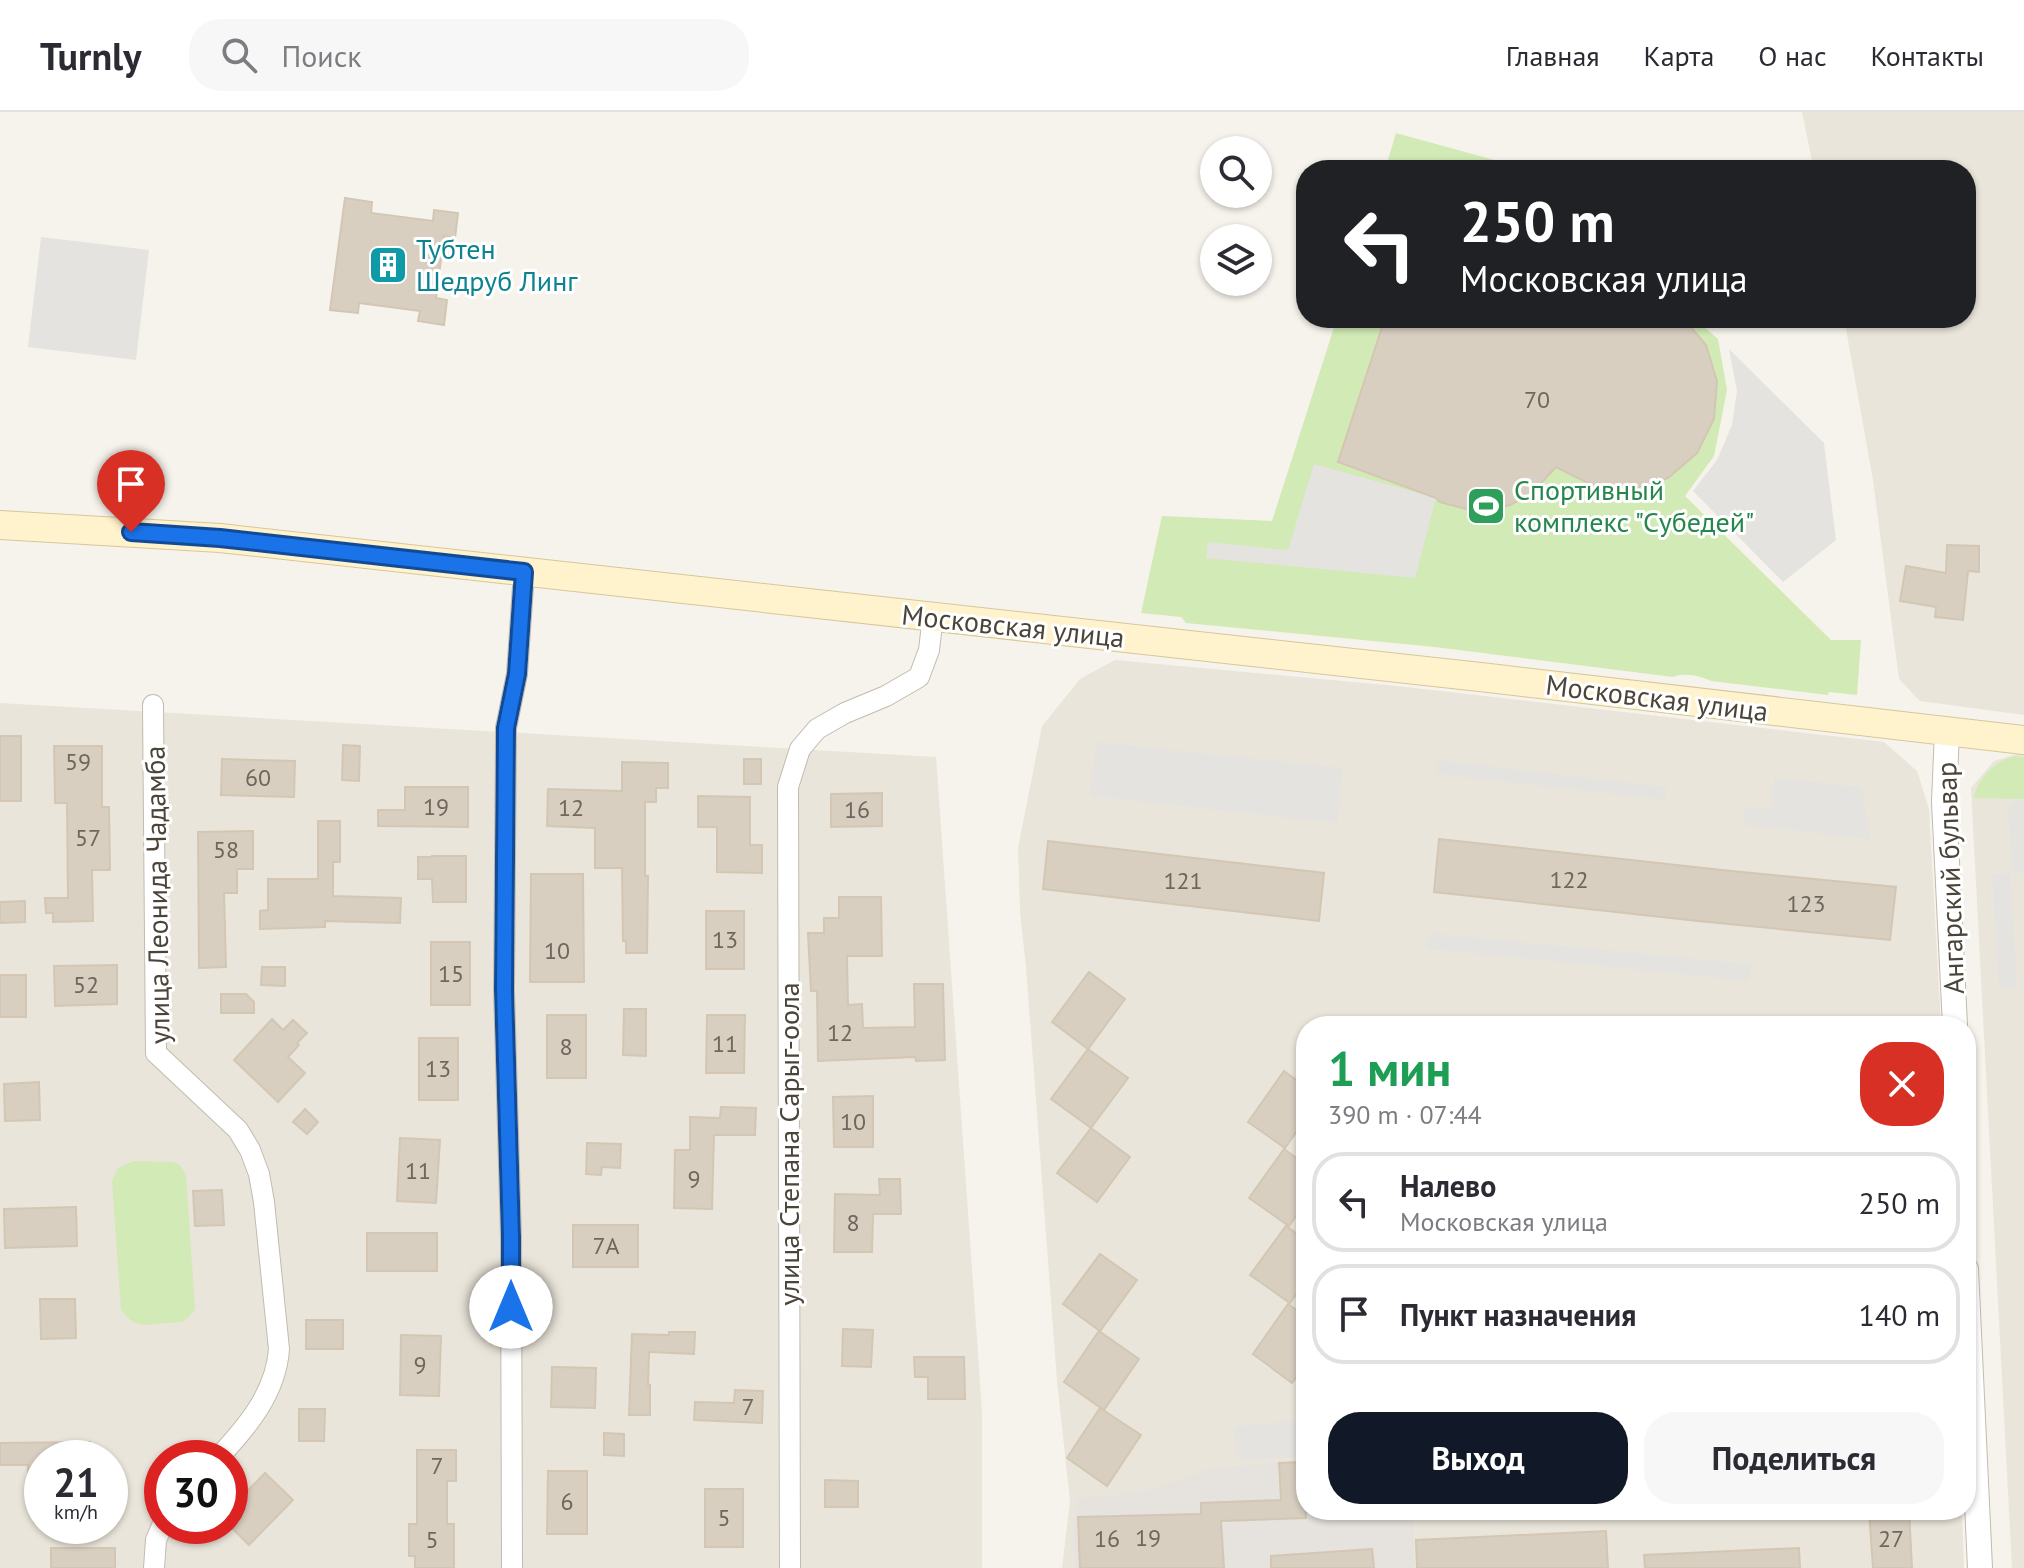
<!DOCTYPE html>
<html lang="ru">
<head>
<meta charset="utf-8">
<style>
	body { margin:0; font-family:"PT Sans",sans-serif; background:#f7f7f7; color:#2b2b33; height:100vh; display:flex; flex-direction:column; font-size:30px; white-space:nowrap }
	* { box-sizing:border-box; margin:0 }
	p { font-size:26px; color:#7c7c81 }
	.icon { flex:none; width:44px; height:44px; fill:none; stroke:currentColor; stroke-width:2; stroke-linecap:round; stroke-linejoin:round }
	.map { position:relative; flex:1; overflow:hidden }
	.side { position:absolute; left:1296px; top:904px; width:680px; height:504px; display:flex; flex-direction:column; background:#fff; border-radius:32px; box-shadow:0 2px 6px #0004 }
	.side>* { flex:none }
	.top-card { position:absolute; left:1296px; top:48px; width:680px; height:168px; border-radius:32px; box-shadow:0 2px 6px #0004; background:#202124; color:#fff; overflow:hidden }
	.buttons { position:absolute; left:1200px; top:24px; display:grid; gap:16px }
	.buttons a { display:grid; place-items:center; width:72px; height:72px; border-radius:50%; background:#fff; box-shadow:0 2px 6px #0004; font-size:40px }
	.speed { position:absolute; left:24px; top:1328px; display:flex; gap:16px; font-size:40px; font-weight:700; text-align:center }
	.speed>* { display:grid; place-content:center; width:104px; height:104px; border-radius:50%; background:#fff; box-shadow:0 2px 6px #0004; line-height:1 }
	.speed small { font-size:20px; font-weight:400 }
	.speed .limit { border:12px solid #d22; background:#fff; color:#111 }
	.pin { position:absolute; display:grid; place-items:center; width:68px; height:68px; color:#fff; margin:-82px -34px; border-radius:50% 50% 50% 0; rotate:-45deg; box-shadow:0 0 8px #0007 }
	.pin .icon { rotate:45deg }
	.me { position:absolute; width:88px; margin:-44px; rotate:0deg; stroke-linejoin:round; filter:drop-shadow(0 0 6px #0008) }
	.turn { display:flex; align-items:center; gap:28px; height:168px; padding:0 32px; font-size:36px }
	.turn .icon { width:104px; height:104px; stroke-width:2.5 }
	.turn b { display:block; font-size:56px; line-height:68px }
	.round { display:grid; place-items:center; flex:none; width:84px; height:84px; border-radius:32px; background:#f7f7f7 }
	.headline { display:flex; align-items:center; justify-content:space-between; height:136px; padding:0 32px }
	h1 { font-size:48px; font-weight:700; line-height:60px; color:#1e9e55 }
	.primary-button { display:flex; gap:16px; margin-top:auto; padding:16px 32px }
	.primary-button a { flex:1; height:92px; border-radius:32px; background:#111827; color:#fff; font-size:32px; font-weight:700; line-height:92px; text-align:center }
	.primary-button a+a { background:#f7f7f7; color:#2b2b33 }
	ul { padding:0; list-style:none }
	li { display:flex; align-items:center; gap:24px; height:100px; margin:0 16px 12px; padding:0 16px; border:4px solid #e1e1e2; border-radius:32px }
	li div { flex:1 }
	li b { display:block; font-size:30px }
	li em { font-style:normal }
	header { display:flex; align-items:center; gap:48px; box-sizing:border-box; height:112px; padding:0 40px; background:#fff; border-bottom:2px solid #e1e1e2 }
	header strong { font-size:38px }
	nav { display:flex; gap:44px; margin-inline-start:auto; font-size:28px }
	.search { width:560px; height:72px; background:#f7f7f7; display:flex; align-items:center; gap:20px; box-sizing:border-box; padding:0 28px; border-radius:32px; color:#7c7c81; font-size:30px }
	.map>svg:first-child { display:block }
</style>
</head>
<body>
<header>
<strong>Turnly</strong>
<div class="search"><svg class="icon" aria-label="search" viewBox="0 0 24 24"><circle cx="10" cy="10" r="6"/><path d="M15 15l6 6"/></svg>Поиск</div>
<nav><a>Главная</a><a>Карта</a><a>О нас</a><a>Контакты</a></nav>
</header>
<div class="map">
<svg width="2024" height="1456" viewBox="0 0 2024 1456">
	<rect width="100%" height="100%" fill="#f6f3ec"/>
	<g fill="#eae5da" fill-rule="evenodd">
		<polygon points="1802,0 2024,0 2024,603 1920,589 1899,567 1873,368 1844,206 1966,206 1966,58 1814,58"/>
		<polygon points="1115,548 1397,574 1884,630 1917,659 1929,697 1941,914 1306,914 1306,1398 1962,1398 1964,1456 1062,1456 1070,1389 1057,1269 1026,855 1020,800 1018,736 1042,614 1080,567"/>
		<path d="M 0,591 L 936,645 L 982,1299 L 982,1456 L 0,1456 ZM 42,1346 L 110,1346 L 110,1414 L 42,1414 ZM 162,1346 L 230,1346 L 230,1414 L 162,1414 Z"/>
		<polygon points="2024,640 2024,1456 2012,1456 1971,676 1994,649"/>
	</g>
	<polygon fill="#e6e2dd" points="1306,1347 1306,1398 1413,1398 1414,1456 1075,1456 1073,1412 1078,1386 1118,1383 1155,1376 1208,1357"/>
	<g fill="#d2eab5">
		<polygon points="1396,21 1531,58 1385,58"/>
		<path d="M 1337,206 L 1694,206 L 1718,227 L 1727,278 L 1714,344 L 1685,384 L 1831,528 L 1861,528 L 1857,583 L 1829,580 L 1828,583 L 1711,569 C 1701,564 1684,560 1673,565 L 1435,535 L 1186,511 L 1181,505 L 1141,501 L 1162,404 L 1272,409 Z"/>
		<path d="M 2014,644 L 2024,645 L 2024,687 L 1973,686 C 1981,664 1992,651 2014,644 Z"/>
		<polygon points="133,1049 173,1050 180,1053 186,1063 195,1197 189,1205 182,1210 144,1213 132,1210 121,1198 112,1069 117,1057"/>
	</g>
	<g fill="#e5e3e0">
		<polygon points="41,125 149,138 136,248 28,235"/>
		<polygon points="1729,237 1824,331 1836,428 1783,470 1693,379 1717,348 1732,313 1737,279"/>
		<polygon points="1314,352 1436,386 1415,466 1206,446 1208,430 1288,438"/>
		<polygon points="1096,630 1343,656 1337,711 1090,684"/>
		<polygon points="1437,648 1667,675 1665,688 1436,662"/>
		<polygon points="1774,666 1862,675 1870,727 1743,713 1745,695 1771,697"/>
		<polygon points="2013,689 2024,689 2024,760 2013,761 2008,699"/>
		<polygon points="2010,761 2017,876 1999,877 1992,762"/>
		<polygon points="1429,821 1751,852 1750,869 1427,837"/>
		<polygon points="1306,1308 1306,1344 1243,1349 1236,1337 1234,1314"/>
	</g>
	<g fill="#d8cfc1" stroke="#d3c7b4" stroke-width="2">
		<polygon points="345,86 372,90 371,101 433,109 434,98 458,101 455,126 444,124 436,186 447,188 444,213 418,209 420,199 359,191 358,201 330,198"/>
		<polygon points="1385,206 1683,206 1706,233 1717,269 1714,307 1697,341 1668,366 1632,377 1594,374 1556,355 1532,381 1510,393 1491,398 1466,397 1440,390 1436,386 1338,350"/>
		<polygon points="1947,433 1979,434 1979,460 1968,459 1963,508 1935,505 1936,495 1900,489 1906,454 1946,461"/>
		<rect x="0" y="624" width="21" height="65"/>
		<polygon points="343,633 360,634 359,669 342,668"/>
		<polygon points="54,634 102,634 102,695 109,695 110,758 92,758 93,809 53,810 53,801 46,801 45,786 68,786 67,691 55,691"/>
		<polygon points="222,647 295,649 294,685 221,683"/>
		<rect x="744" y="647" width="17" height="25"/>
		<polygon points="622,650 668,651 668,676 656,676 656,690 645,690 645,764 648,764 647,841 626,841 626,829 623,829 622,756 595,756 595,716 547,714 548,677 622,679"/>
		<polygon points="405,675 468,675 468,715 378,714 378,698 405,698"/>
		<polygon points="882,681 882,714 831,715 831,682"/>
		<polygon points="698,684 750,685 750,733 762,733 762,761 717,760 717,715 698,715"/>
		<polygon points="318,709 340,709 340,750 333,750 333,784 401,786 400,811 325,809 325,815 260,817 260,799 268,798 268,767 318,767"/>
		<polygon points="253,719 253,757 237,757 237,781 224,781 226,855 199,856 198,720"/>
		<polygon points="1439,727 1722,758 1896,775 1890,828 1698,809 1434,780"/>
		<polygon points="1048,729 1324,761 1319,809 1043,777"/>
		<polygon points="432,744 466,744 466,790 433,790 432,767 418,767 418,745 432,745"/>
		<polygon points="531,762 583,762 584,870 530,870"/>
		<polygon points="839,785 881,785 882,844 847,844 848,893 862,892 863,916 915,915 914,872 943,872 945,948 916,949 915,945 818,949 817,879 811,879 808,821 824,821 824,806 839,806"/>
		<polygon points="25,789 25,810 0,811 0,790"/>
		<rect x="706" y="799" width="38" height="58"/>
		<rect x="431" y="830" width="39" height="63"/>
		<polygon points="117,853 117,892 55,894 54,854"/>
		<polygon points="262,855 285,855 285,874 261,873"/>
		<polygon points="1089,860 1125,887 1088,937 1052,910"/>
		<rect x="0" y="863" width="26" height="42"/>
		<polygon points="221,882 246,882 254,890 254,901 221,901"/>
		<polygon points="624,897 646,897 646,944 623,943"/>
		<rect x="547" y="903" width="39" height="63"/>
		<polygon points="707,903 745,903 744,961 706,961"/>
		<polygon points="272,907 283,918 293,908 307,921 297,931 299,933 288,945 305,961 278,990 234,948"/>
		<rect x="419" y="926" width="39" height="62"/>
		<polygon points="1088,937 1128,966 1091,1016 1130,1045 1097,1090 1057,1061 1091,1016 1051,987"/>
		<polygon points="1284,959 1306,975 1306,1006 1285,1036 1248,1010"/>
		<polygon points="39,970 40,1008 5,1009 4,972"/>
		<polygon points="873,984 873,1035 834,1035 833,985"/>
		<polygon points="721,995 756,996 755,1023 714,1023 712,1097 674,1096 675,1038 690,1038 690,1005 720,1006"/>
		<polygon points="305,997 318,1010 307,1022 293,1010"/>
		<polygon points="400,1026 440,1028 436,1091 397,1089"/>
		<polygon points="587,1031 621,1032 620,1056 602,1055 601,1063 586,1062"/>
		<polygon points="1284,1037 1306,1053 1306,1090 1289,1114 1249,1086"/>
		<polygon points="879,1067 900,1067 901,1102 873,1102 872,1140 834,1140 835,1082 880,1083"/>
		<polygon points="222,1078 224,1113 195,1114 193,1079"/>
		<polygon points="76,1095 77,1134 5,1136 4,1097"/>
		<rect x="573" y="1113" width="65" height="42"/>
		<polygon points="1286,1114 1306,1128 1306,1169 1290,1191 1250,1163"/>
		<rect x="367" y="1121" width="70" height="38"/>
		<polygon points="1100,1142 1137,1168 1100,1219 1063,1192"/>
		<polygon points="40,1187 75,1187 76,1226 41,1227"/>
		<polygon points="1288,1192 1306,1205 1306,1251 1292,1271 1253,1242"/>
		<rect x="306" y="1208" width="37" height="29"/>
		<polygon points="843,1217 873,1218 871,1255 842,1254"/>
		<polygon points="1099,1219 1139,1247 1104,1298 1064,1270"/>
		<polygon points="669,1220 695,1220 694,1242 649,1240 648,1273 650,1273 650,1303 629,1303 632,1222 669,1223"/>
		<polygon points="401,1223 441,1224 439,1284 400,1283"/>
		<polygon points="914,1245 964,1245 965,1287 928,1287 928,1265 915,1265"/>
		<polygon points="552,1255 596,1256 595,1296 551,1295"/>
		<polygon points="735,1278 763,1279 762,1311 694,1308 695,1290 734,1291"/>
		<polygon points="1100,1296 1141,1323 1107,1374 1067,1346"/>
		<polygon points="299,1297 325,1297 324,1329 299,1329"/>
		<polygon points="604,1321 624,1322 624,1344 604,1343"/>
		<polygon points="90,1330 90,1346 42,1346 42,1386 28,1386 28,1353 0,1353 0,1331"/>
		<polygon points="417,1338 456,1338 456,1369 447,1369 447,1412 454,1412 454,1456 415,1456 415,1444 409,1444 409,1412 417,1412"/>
		<polygon points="1304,1350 1306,1406 1221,1409 1224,1456 1080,1456 1078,1405 1201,1402 1201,1391 1281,1388 1279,1351"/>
		<polygon points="548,1359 587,1359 587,1422 547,1422"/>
		<polygon points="265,1361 293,1388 249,1433 230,1414 230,1397"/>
		<polygon points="825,1368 858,1369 858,1395 825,1395"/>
		<rect x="705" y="1377" width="38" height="58"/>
		<polygon points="1869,1398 1909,1398 1912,1456 1873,1456"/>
		<polygon points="1606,1419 1608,1456 1417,1456 1416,1428"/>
		<rect x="51" y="1436" width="64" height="20"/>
		<polygon points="1799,1436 1800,1456 1645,1456 1644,1443"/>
		<polygon points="1372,1437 1374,1456 1271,1456 1271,1444"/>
	</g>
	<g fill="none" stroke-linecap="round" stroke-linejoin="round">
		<defs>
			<g id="minor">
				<path d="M 153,593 L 156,941 L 238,1018 L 250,1038 L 259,1062 L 264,1090 L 279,1237 C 276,1281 247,1315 218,1346"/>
				<polyline points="154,1456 156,1428 162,1414"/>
				<polyline points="512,1456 511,1125 504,878 506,616 517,562 524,460"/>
				<polyline points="790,1456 788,675 800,637 817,617 845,601 886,584 919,565 929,538 933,504"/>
			</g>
			<g id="tertiary">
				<polyline points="1947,619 1944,690 1955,914"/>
				<polyline points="1966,1157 1980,1456"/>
			</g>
			<polyline id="secondary" points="0,413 220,426 1489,566 2024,628"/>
		</defs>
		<use href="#minor" stroke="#c2bbae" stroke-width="22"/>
		<use href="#tertiary" stroke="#c2bbae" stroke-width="26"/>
		<use href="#secondary" stroke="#d6c79b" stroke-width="30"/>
		<use href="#minor" stroke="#fff" stroke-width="20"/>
		<use href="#tertiary" stroke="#fff" stroke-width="24"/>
		<use href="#secondary" stroke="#fff3cd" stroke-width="28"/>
	</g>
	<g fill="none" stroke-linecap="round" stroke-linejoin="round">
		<defs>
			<polyline id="route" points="131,420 220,426 524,460 517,562 506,616 504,878 511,1125 511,1195"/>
		</defs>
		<use href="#route" stroke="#114b97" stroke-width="20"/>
		<use href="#route" stroke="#1a73e8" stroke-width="14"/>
	</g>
	<defs>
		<symbol id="building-square" viewBox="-11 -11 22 22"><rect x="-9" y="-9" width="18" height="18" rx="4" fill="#0f9aa8" stroke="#fff"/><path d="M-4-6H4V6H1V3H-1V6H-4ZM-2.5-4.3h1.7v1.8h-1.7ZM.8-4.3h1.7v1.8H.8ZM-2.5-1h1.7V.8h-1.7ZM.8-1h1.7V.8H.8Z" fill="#fff"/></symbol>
		<symbol id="stadium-square" viewBox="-11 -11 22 22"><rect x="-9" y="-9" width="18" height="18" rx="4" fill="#2e9e5b" stroke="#fff"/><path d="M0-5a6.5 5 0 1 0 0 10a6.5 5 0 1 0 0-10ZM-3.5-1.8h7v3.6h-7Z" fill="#fff"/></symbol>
	</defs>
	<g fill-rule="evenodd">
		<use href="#building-square" x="366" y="131" width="44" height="44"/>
		<use href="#stadium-square" x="1464" y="372" width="44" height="44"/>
	</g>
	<g text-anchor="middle" stroke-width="6" stroke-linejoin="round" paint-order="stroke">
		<g font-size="24" fill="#6e675b">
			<text x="1537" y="296">70</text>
			<text x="78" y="658">59</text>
			<text x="258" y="674">60</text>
			<text x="436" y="703">19</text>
			<text x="571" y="704">12</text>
			<text x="857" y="706">16</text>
			<text x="88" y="734">57</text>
			<text x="226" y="746">58</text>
			<text x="1569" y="776">122</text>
			<text x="1183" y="777">121</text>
			<text x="1806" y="800">123</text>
			<text x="725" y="836">13</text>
			<text x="557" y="847">10</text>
			<text x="451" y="870">15</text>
			<text x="86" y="881">52</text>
			<text x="840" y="929">12</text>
			<text x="725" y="940">11</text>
			<text x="566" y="943">8</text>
			<text x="438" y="965">13</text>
			<text x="853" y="1018">10</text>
			<text x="418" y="1067">11</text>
			<text x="694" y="1075">9</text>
			<text x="853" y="1119">8</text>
			<text x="606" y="1142">7А</text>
			<text x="420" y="1261">9</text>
			<text x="748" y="1303">7</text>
			<text x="437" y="1362">7</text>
			<text x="567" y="1398">6</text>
			<text x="724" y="1414">5</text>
			<text x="1148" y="1434">19</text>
			<text x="1107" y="1435">16</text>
			<text x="1891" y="1435">27</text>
			<text x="432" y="1436">5</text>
		</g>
		<g font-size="28" fill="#0d838f" stroke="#fff" text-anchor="start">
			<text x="416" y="147">Тубтен<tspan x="416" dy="32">Шедруб Линг</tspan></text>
		</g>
		<g font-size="28" fill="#27864d" stroke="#fff" text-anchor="start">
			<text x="1514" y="388">Спортивный<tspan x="1514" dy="32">комплекс "Субедей"</tspan></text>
		</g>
		<g font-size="28" fill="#4b4439" stroke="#fff">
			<text transform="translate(1013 514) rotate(6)" y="10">Московская улица</text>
			<text transform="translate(1657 586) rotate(7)" y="10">Московская улица</text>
			<text transform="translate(1950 766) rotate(-92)" y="10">Ангарский бульвар</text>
			<text transform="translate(157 783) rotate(-91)" y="10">улица Леонида Чадамба</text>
			<text transform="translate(789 1032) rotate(-90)" y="10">улица Степана Сарыг-оола</text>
		</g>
	</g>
</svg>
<div class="buttons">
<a><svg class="icon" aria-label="search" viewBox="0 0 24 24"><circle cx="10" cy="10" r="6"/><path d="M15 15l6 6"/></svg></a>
<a><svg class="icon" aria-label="layers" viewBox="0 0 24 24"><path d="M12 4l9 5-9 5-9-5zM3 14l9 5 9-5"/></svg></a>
</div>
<div class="speed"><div>21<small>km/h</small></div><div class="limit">30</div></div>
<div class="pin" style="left:131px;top:420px;background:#d93025"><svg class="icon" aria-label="arrive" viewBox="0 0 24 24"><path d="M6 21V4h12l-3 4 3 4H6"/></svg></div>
<svg class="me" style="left:511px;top:1195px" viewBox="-20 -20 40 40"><circle r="19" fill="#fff"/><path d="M0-13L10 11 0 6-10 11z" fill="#1a73e8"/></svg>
<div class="top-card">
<div class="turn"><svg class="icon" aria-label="left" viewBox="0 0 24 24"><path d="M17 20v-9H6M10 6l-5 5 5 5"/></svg><div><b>250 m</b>Московская улица</div></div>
</div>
<section class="side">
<div class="headline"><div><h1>1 мин</h1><p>390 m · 07:44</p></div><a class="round" style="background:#d93025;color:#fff"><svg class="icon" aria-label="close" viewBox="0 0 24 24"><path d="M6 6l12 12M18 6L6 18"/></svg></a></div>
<ul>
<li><svg class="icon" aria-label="left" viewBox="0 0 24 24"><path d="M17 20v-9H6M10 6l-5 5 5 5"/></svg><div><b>Налево</b><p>Московская улица</p></div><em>250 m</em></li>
<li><svg class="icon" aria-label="arrive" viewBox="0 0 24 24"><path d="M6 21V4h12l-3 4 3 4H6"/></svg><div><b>Пункт назначения</b></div><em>140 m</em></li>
</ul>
<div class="primary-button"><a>Выход</a><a>Поделиться</a></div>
</section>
</div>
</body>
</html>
